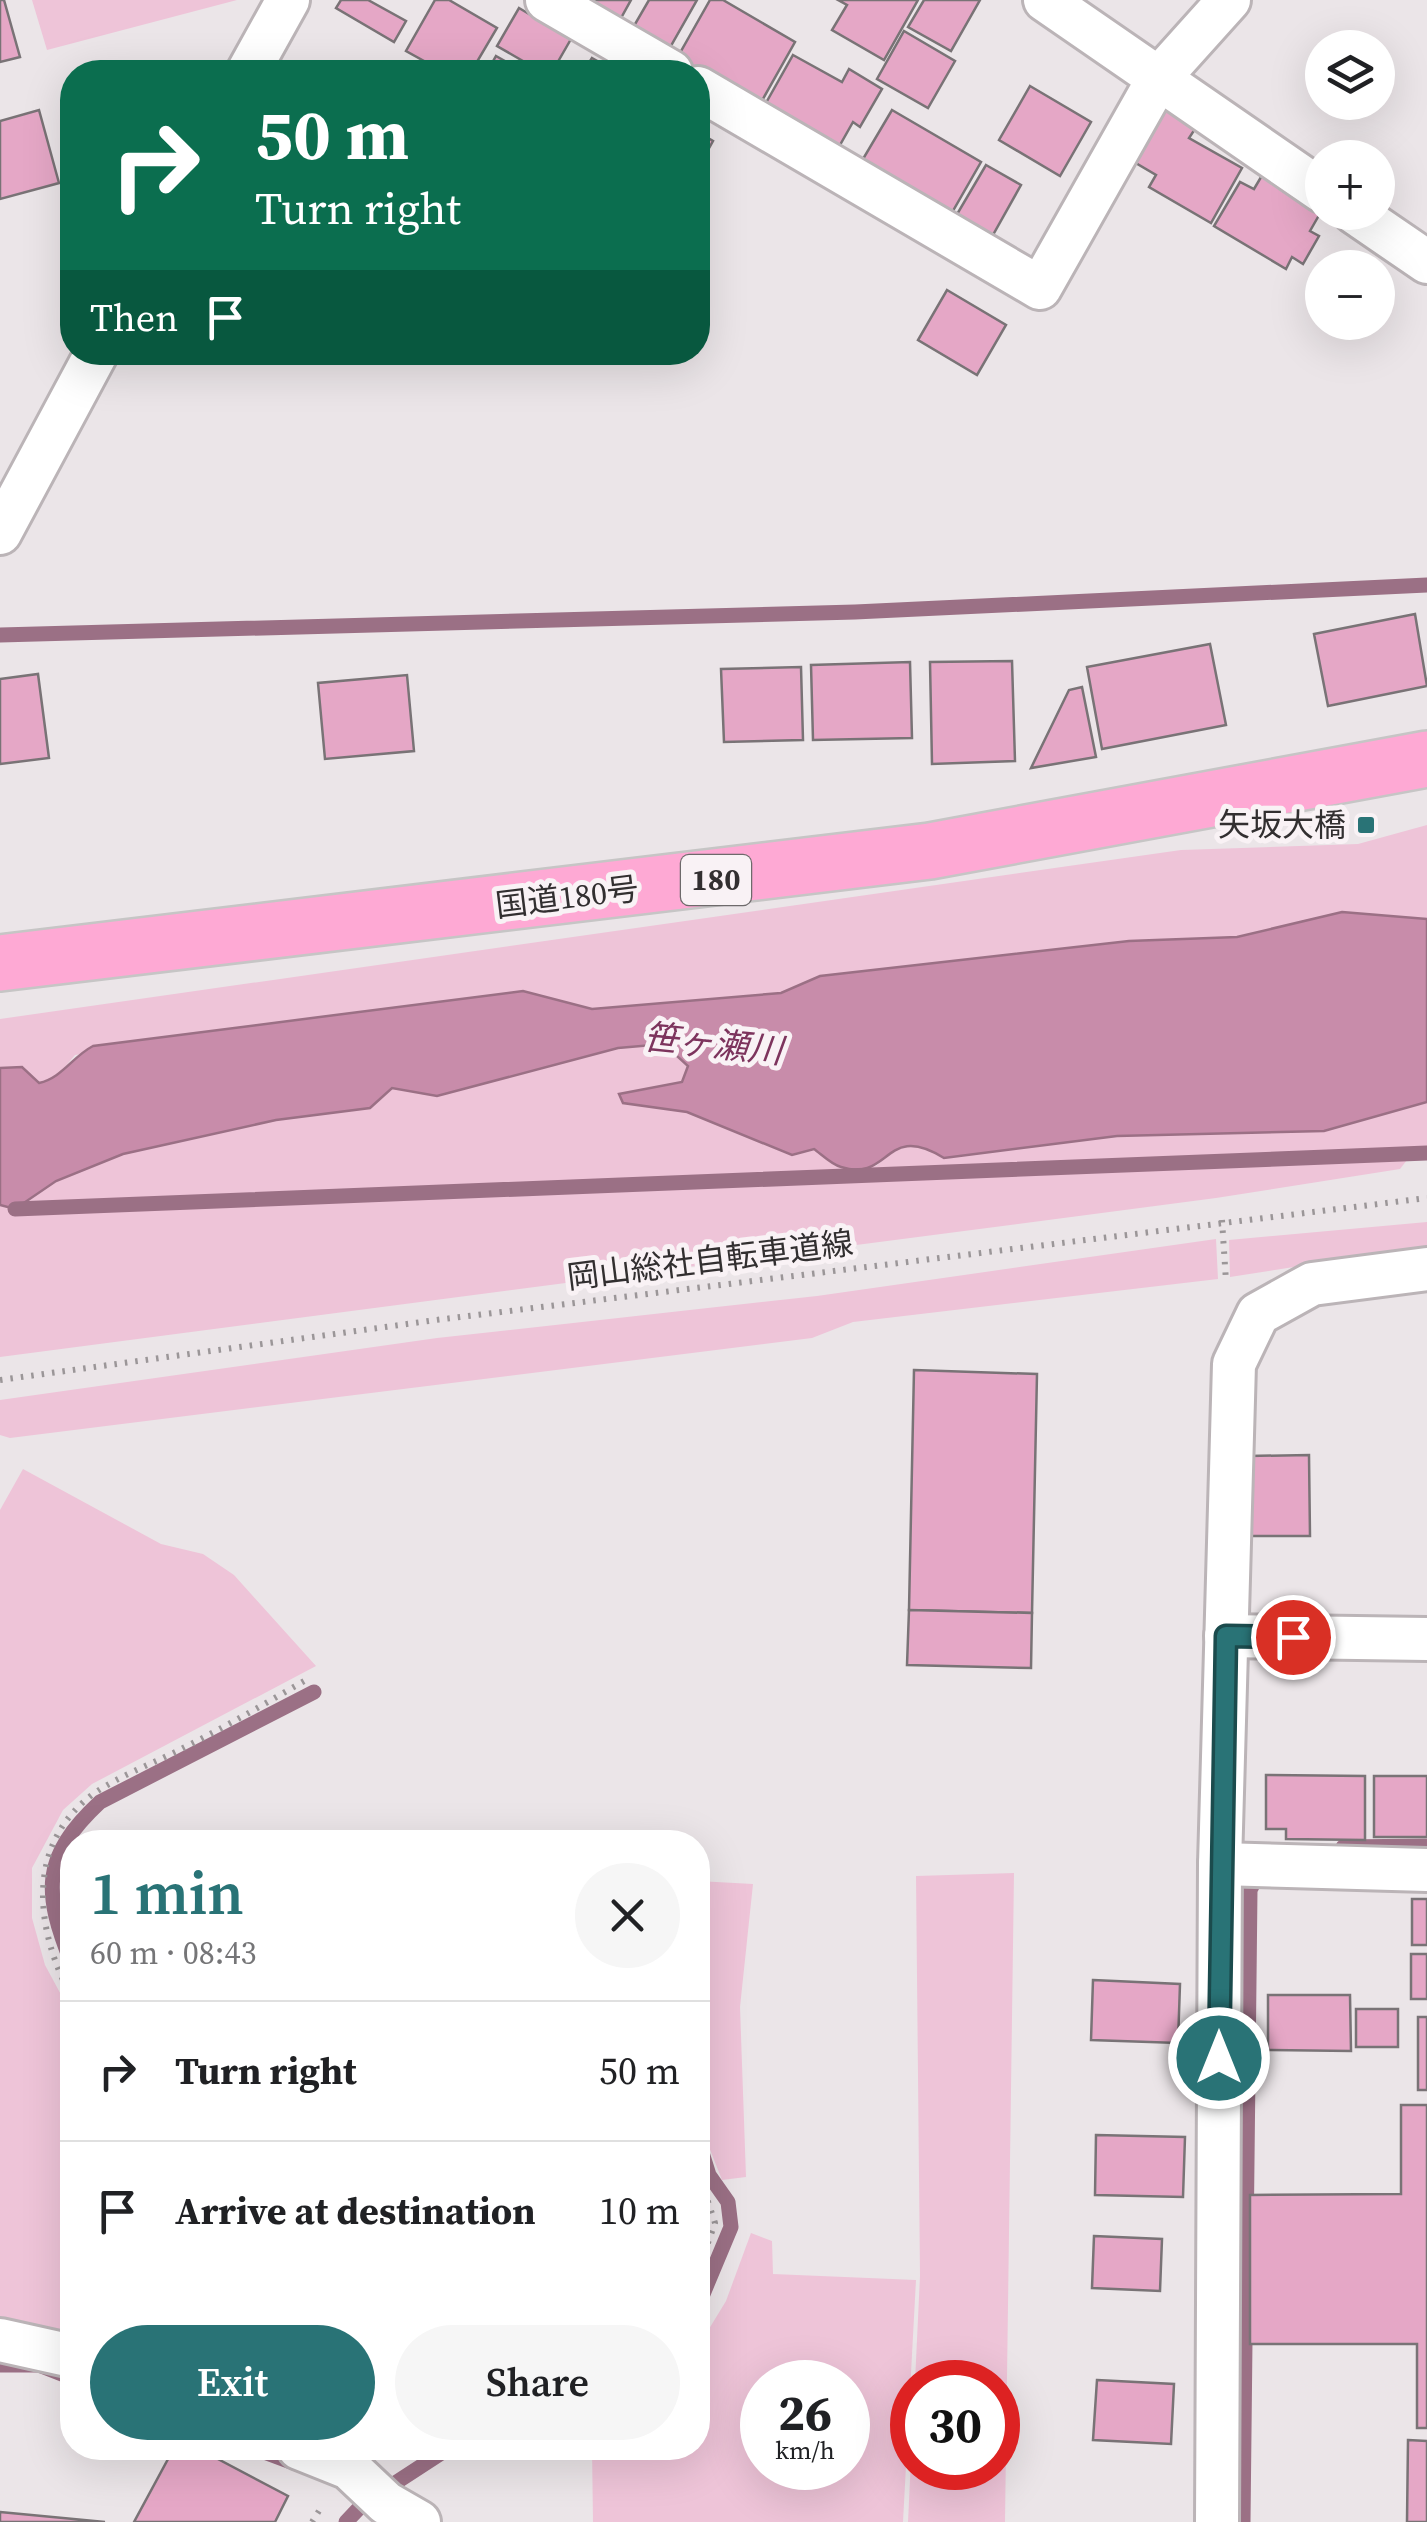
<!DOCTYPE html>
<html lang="en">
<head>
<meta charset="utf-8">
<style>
	body { margin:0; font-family:"Source Serif 4","Noto Sans JP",serif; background:#f6f6f6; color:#202124; height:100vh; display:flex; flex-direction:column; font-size:38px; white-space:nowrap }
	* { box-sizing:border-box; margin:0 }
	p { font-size:32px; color:#757577 }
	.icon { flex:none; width:55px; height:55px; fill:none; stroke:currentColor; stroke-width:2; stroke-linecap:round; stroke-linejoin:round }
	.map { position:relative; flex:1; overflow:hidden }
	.sheet { position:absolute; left:60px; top:1830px; width:650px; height:630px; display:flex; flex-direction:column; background:#fff; border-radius:40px; box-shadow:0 10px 40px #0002 }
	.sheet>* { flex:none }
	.hud { position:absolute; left:60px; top:60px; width:650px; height:305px; border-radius:40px; box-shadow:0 10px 40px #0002; background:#0b6e4f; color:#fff; overflow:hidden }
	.buttons { position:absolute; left:1305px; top:30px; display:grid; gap:20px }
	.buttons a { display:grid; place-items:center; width:90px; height:90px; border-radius:50%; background:#fff; box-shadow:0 10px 40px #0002; font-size:50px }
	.speed { position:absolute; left:740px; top:2360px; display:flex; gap:20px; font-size:50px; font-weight:700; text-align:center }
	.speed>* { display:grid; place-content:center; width:130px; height:130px; border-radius:50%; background:#fff; box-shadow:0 10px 40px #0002; line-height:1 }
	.speed small { font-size:25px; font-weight:400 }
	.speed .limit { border:15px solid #d22; background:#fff; color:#111 }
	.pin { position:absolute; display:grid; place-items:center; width:85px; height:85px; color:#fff; margin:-42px; border:5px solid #fff; border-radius:50%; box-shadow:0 2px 10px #0007 }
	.me { position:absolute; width:110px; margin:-55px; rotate:0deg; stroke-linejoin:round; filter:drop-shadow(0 0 8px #0008) }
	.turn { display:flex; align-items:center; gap:35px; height:210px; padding:0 30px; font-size:45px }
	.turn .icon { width:130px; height:130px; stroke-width:2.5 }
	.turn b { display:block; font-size:70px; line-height:85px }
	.then { display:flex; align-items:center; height:95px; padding:0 30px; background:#0003; gap:20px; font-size:38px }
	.round { display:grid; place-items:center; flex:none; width:105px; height:105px; border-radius:52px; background:#f6f6f6 }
	.summary { display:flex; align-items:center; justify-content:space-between; height:170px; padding:0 30px }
	h1 { font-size:60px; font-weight:600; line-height:75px; color:#297376 }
	.cta { display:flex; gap:20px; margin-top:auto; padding:20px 30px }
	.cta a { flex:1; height:115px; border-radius:60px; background:#297376; color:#fff; font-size:40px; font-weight:600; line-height:115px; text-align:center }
	.cta a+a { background:#f6f6f6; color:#202124 }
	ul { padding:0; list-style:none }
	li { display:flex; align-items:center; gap:30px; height:140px; padding:0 30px; border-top:2px solid #e0e0e0 }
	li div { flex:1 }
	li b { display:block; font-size:38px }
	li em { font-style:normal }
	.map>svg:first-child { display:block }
</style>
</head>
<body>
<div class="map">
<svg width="1427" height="2522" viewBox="0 0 1427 2522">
	<rect width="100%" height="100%" fill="#ebe5e8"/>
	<g fill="#eec4d8" fill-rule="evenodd">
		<polygon points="32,0 237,0 47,50"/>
		<polygon points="1427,825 1427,919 1342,912 1237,937 1129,941 820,976 781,993 592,1009 523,991 75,1055 55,1079 39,1083 22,1067 0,1068 0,1019 1181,850 1358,844"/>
		<path d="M 664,1044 L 688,1066 L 682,1082 L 619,1094 L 623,1103 L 687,1112 L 792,1155 L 814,1149 L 876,1166 C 906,1141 910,1137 944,1158 L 1117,1136 L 1324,1131 L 1427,1102 L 1427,1149 L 1414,1151 L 1400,1169 L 1216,1198 L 0,1357 L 0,1205 L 15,1209 L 56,1181 L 123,1154 L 276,1120 L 369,1108 L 392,1088 L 437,1096 L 618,1048 Z"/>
		<polygon points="1427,1222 1427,1246 1230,1277 1229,1240"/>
		<polygon points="1216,1239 1218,1279 853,1322 812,1338 10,1438 0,1435 0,1400 437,1338 817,1296"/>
		<polygon points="23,1469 161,1544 203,1554 234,1575 316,1666 92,1784 63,1810 32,1868 32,1918 45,1965 72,2015 72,2349 0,2335 0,1510"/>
		<polygon points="1014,1873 1005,2522 908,2522 912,2438 912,2468 998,2468 998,2382 915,2382 920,2276 916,1876"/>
		<polygon points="698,1881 753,1884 740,2007 746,2177 722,2180 698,2119"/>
		<path d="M 751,2233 L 772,2241 L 773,2274 L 916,2280 L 903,2522 L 593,2522 L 592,2448 L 698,2448 L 698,2347 L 726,2301 ZM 762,2382 L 848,2382 L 848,2468 L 762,2468 Z"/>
	</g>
	<path fill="#c88caa" stroke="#9b7085" stroke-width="2.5" d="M 1342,912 L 1427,919 L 1427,1102 L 1324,1131 L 1117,1136 L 944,1158 C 884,1121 891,1183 841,1167 C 832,1165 821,1154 814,1149 L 792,1155 L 687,1112 L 623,1103 L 619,1094 L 682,1082 L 688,1066 L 664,1044 L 618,1048 L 437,1096 L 392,1088 L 370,1108 L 276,1120 L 123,1154 L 56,1181 L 15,1209 L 0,1205 L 0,1068 L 22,1067 L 39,1083 C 62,1078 72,1057 93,1046 L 523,991 L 592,1009 L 781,993 L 820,976 L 1129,941 L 1237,937 Z"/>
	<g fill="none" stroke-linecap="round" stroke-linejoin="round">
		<g stroke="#9b7085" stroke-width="15">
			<polyline points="0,635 855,612 1427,585"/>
			<polyline points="15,1209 1427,1153"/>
			<polyline points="1343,1847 1427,1846"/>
			<path d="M 72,1964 C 43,1892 41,1857 100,1802 L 314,1692"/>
			<polyline points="698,2140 709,2175 728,2202 731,2227 698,2306"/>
			<polyline points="0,2365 39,2365 72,2378"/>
			<polyline points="253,2448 299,2465"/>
			<polyline points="346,2522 363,2504 449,2448"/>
			<polyline points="1243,2522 1250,1890 1261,1869"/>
		</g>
	</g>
	<g fill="#e5a7c6" stroke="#797376" stroke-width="2.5">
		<polygon points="0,0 4,0 20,57 0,62"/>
		<polygon points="341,0 368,0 406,21 394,42 336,8"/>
		<polygon points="435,0 449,0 497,28 471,72 444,72 406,51"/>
		<polygon points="591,0 631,0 621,18"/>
		<polygon points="649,0 697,0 668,51 631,31"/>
		<polygon points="710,0 723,0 795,42 759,106 676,60"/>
		<polygon points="838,0 918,0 884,60 832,30 847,5"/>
		<polygon points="924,0 980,0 951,51 908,27"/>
		<polygon points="519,8 571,39 552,72 542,72 497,46"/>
		<polygon points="904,31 955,61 928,108 877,79"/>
		<polygon points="793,55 842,82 849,69 882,89 860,127 853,122 836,152 762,110"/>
		<polygon points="496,56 524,72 487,72"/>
		<polygon points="592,58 617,72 583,72"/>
		<polygon points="1030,86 1091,122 1060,176 999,140"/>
		<polygon points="1160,104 1197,126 1189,138 1242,168 1211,223 1149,187 1156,175 1129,159"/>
		<polygon points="39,110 59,183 0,199 0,121"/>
		<polygon points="892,110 981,162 950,216 860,164"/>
		<polygon points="698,132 713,141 698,168"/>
		<polygon points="986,165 1021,185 989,242 953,221"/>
		<polygon points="1264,172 1322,210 1310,231 1319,236 1303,264 1292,257 1286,269 1214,226 1240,182 1254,189"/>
		<polygon points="947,290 1006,325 977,375 918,340"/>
		<polygon points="1415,614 1427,686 1328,706 1314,634"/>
		<polygon points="1210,644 1226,725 1102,749 1087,667"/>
		<polygon points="1012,661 1015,761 932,764 930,662"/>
		<polygon points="910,662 912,738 813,740 811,665"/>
		<polygon points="801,667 803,740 724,742 721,669"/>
		<polygon points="38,674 49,758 0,764 0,679"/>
		<polygon points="407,675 414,751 325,759 318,683"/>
		<polygon points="1082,687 1096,757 1031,768 1069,690"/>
		<polygon points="914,1370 1037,1374 1032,1613 909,1610"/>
		<polygon points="1309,1455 1310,1536 1249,1536 1249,1456"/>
		<polygon points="909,1610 1032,1613 1031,1668 907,1665"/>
		<polygon points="1266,1775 1365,1776 1365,1840 1286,1839 1286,1829 1266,1829"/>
		<rect x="1374" y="1776" width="53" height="61"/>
		<rect x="1412" y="1899" width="15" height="46"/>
		<rect x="1411" y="1954" width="16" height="45"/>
		<polygon points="1093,1980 1180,1984 1178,2043 1091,2040"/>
		<polygon points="1268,1995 1350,1995 1351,2051 1268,2050"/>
		<rect x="1356" y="2009" width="42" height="38"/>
		<rect x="1418" y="2017" width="9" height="73"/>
		<polygon points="1401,2105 1427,2105 1427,2428 1417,2428 1417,2344 1250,2344 1250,2195 1401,2194"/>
		<polygon points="1096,2135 1185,2137 1183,2197 1095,2195"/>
		<polygon points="1094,2236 1162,2239 1160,2291 1092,2288"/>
		<polygon points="1097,2380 1174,2384 1171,2444 1093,2440"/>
		<polygon points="1408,2440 1427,2441 1427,2522 1407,2522"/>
		<polygon points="174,2448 197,2448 288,2496 275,2522 134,2522"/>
		<polygon points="0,2512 105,2522 0,2522"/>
	</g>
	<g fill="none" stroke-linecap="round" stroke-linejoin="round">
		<defs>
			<g id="street">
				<polyline points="547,0 671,72"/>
				<polyline points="1045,0 1322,191"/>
				<polyline points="248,72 288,0"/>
				<polyline points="698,88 1040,288 1158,79 1229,0"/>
				<polyline points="1354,212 1427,262"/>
				<polyline points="0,533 97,352"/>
				<polyline points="1226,1636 1427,1639"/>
				<polyline points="1220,1864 1427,1870"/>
				<polyline points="0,2340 72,2356"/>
				<polyline points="299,2448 349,2468 386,2503 419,2522"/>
				<polyline points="1217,2522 1220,1864 1234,1364 1258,1314 1312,1284 1427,1269"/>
			</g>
			<polyline id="highway" points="0,963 930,851 1427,759"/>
		</defs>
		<use href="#street" stroke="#bbb4b7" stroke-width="48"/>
		<use href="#highway" stroke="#c6c5c5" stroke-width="60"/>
		<g stroke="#9b9698" stroke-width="6" stroke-dasharray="2.5 8" stroke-linecap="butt">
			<polyline points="1222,1220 1226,1281"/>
			<polyline points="0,1380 436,1320 1427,1198"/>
			<path d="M 72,1998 C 35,1930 24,1843 96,1792 C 123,1774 157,1762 185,1747 C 227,1726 266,1703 306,1680"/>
			<polyline points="698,2171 715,2223 698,2271"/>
			<polyline points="312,2522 322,2506"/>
		</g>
		<use href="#street" stroke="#fff" stroke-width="42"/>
		<use href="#highway" stroke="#fea9d4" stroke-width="55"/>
	</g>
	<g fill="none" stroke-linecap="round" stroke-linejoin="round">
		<defs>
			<polyline id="route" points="1219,2058 1226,1636 1293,1637"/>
		</defs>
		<use href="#route" stroke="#1b4b4d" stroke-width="25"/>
		<use href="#route" stroke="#297376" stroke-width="18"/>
	</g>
	<rect fill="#297376" stroke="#f9f2f5" stroke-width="4" x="1356" y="815" width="20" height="20" rx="5"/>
	<g text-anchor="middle" stroke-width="10" stroke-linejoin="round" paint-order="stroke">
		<rect fill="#f9f2f5" stroke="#6e6a6b" stroke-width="2.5" x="681" y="855" width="70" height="50" rx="8"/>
		<g font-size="30" font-weight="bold" fill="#322f30">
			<text x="716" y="890">180</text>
		</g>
		<g font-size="32" fill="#322f30" stroke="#f9f2f5" text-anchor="end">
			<text x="1346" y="836">矢坂大橋</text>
		</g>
		<g font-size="32" fill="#322f30" stroke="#f9f2f5">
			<text transform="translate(567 897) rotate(-7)" y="11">国道180号</text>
			<text transform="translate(710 1260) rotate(-7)" y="11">岡山総社自転車道線</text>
		</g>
		<g font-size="35" font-style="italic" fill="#7d345d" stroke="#f9f2f5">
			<text transform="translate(713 1044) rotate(6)" y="12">笹ヶ瀬川</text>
		</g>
	</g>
</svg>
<div class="buttons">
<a><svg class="icon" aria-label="layers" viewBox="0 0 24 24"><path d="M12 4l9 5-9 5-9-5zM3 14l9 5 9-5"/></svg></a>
<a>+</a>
<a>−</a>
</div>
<div class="speed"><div>26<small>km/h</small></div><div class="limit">30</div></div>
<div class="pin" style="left:1293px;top:1637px;background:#d93025"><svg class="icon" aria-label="arrive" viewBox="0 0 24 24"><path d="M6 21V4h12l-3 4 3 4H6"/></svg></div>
<svg class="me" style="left:1219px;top:2058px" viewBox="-20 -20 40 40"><circle r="17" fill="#297376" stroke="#fff" stroke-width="3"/><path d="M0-11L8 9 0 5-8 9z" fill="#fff"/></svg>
<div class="hud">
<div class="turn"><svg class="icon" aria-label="right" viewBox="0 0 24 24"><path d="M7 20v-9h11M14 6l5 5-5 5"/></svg><div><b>50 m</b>Turn right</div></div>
<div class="then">Then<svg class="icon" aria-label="arrive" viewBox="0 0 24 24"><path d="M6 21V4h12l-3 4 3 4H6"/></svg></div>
</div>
<section class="sheet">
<div class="summary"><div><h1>1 min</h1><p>60 m · 08:43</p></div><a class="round"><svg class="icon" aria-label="close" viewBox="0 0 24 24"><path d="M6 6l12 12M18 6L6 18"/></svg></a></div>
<ul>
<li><svg class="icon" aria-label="right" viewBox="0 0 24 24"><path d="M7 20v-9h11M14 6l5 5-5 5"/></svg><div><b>Turn right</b></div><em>50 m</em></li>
<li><svg class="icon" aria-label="arrive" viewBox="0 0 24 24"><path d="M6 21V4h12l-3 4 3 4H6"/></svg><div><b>Arrive at destination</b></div><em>10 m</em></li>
</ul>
<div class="cta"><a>Exit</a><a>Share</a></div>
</section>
</div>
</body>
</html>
